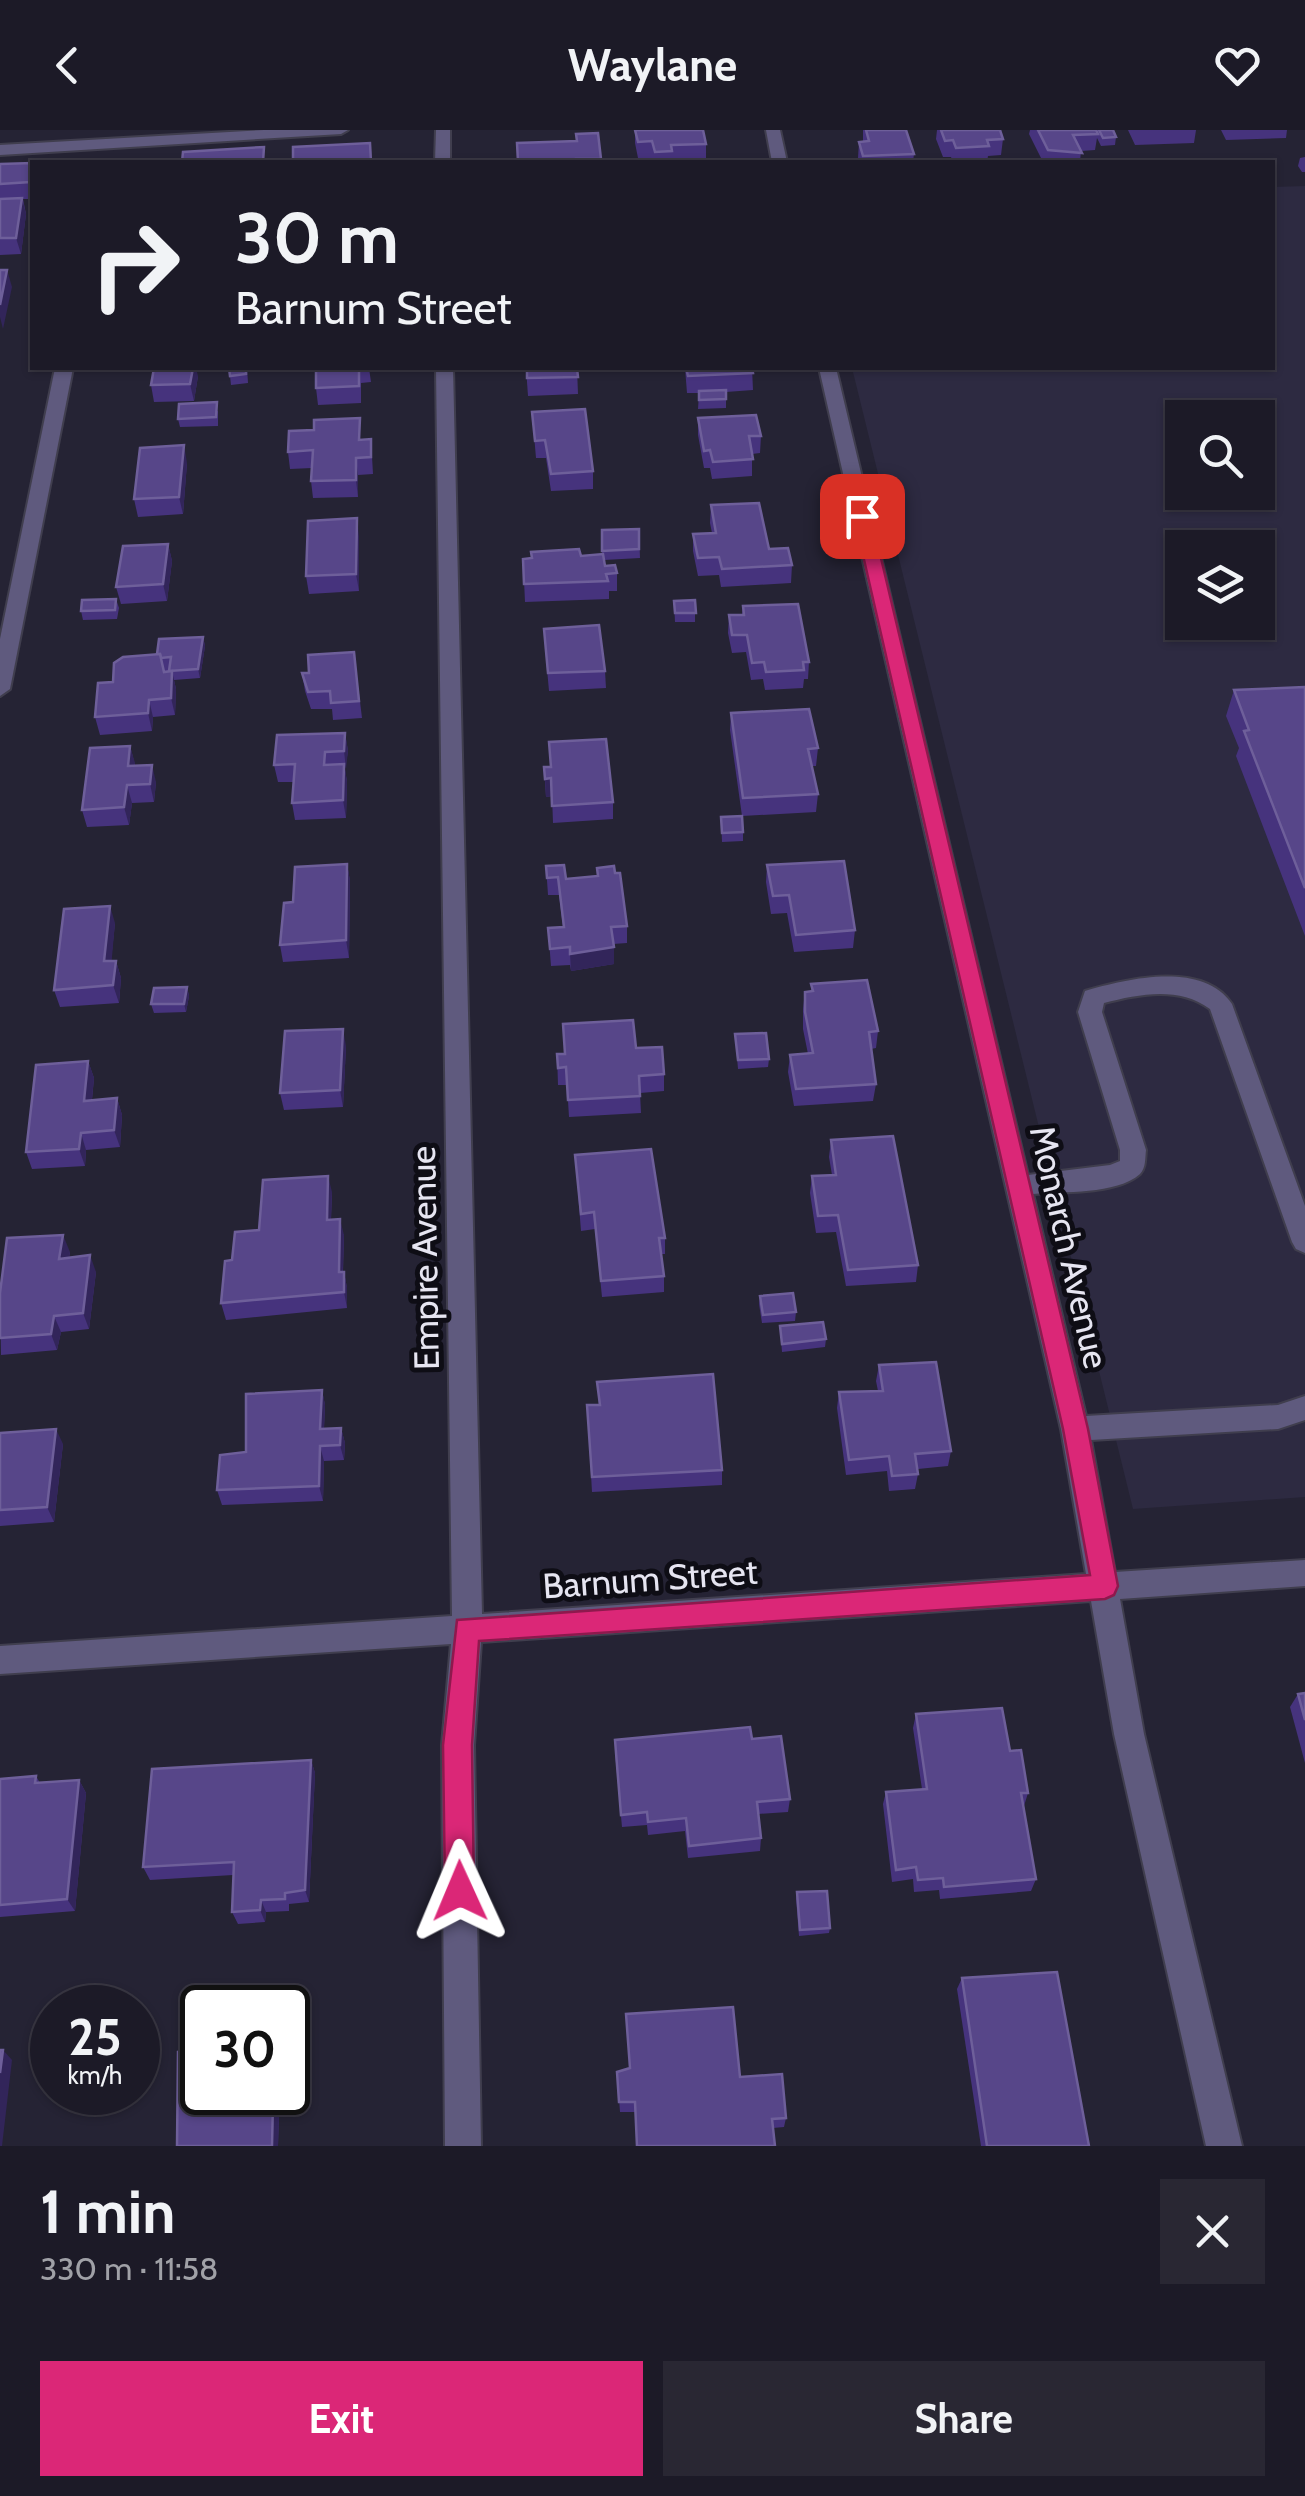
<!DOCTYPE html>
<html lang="en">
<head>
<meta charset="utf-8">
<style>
	body { margin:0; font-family:Cabin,sans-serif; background:#292733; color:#f1f3f6; height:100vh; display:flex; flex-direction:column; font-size:38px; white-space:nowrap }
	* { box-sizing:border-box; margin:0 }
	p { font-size:32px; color:#a0a1a7 }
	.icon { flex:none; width:55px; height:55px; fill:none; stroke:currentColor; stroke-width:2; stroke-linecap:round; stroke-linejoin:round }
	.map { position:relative; height:2016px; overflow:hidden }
	.sheet { display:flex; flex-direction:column; background:#1c1a27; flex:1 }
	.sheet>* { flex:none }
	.top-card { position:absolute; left:30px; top:30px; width:1245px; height:210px; border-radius:0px; box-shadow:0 2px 8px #0004,0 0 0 2px #3a3844; background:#1c1a27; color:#f1f3f6; overflow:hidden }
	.buttons { position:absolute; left:1165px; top:270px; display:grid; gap:20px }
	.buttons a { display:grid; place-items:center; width:110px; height:110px; border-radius:0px; background:#1c1a27; box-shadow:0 2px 8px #0004,0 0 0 2px #3a3844; font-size:50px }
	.speed { position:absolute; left:30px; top:1855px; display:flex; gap:20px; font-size:50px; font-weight:700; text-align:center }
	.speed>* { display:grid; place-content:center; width:130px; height:130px; border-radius:50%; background:#1c1a27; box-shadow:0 2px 8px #0004,0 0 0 2px #3a3844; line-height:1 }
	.speed small { font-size:25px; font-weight:400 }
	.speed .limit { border:5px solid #111; border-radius:15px; background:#fff; color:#111 }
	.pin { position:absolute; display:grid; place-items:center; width:85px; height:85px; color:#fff; margin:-42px; border-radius:20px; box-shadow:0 5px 15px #0006 }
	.me { position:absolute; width:110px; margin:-55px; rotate:359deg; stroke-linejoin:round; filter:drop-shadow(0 0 8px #0008) }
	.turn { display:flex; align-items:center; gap:35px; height:210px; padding:0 40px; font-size:45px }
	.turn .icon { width:130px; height:130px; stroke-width:2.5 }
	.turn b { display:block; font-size:70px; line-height:85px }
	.round { display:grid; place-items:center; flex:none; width:105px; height:105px; border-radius:0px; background:#292733 }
	.overview { display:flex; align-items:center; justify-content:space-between; height:170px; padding:0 40px }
	h1 { font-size:60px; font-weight:800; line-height:75px }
	.button { display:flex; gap:20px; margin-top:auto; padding:20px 40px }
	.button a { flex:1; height:115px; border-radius:0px; background:#db2777; color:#fff; font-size:40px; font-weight:800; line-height:115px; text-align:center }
	.button a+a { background:#292733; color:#f1f3f6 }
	header { display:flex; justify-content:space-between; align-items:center; height:130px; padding:0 40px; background:#1c1a27; font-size:45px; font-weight:800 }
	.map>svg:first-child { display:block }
</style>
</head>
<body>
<header><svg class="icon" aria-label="back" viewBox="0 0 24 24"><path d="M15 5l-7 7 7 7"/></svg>Waylane<svg class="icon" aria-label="heart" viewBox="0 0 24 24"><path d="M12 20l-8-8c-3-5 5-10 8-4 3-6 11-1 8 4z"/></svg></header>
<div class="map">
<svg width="1305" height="2016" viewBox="0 0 1305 2016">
	<rect width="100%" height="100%" fill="#252334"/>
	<path fill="#2d2a41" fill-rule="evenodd" d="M 1305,56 L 1305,1367 L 1133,1379 L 852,238 L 1272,238 L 1273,57 ZM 1182,288 L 1258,288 L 1258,362 L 1182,362 ZM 1182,418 L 1258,418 L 1258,492 L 1182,492 Z"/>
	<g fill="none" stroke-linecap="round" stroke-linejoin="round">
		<defs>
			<g id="minor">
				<polygon points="264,0 348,0 341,4 0,25 0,15"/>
				<polygon points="436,0 450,0 450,32 435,32"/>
				<polygon points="766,0 780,0 787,32 772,32"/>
				<polygon points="55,238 73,238 10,559 0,566 0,509"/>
				<path d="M 436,238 L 453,238 L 482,1484 L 1086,1444 L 1061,1299 L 819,238 L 836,238 L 1028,1045 L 1110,1035 L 1120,1031 L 1120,1020 L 1078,882 L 1085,861 C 1125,849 1203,830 1232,874 L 1305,1076 L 1305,1123 L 1296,1119 L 1292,1112 L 1210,879 C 1179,856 1139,864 1104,873 L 1102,882 L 1146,1020 C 1145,1028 1146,1038 1140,1044 C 1116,1065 1063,1061 1033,1064 L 1086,1286 L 1278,1275 L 1305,1266 L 1305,1290 L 1278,1299 L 1091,1310 L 1115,1442 L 1305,1430 L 1305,1456 L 1120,1469 L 1144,1604 L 1242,2016 L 1206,2016 L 1114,1604 L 1091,1471 L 481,1512 L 474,1615 L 481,2016 L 445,2016 L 442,1615 L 451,1514 L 0,1544 L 0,1516 L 452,1486 Z"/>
			</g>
		</defs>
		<use href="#minor" stroke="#403e4e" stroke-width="4"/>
		<use href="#minor" fill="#5f5a7e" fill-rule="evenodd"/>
	</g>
	<g fill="#46337d">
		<polygon points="635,0 706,14 706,30 654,32 652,28 638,28 635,13"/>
		<polygon points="863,0 906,0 914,24 913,32 859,32 858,28 859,12 863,12"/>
		<polygon points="937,0 1000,0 1003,9 1001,25 988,26 987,32 953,32 951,27 943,27 936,9"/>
		<polygon points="1030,0 1113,0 1116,7 1115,15 1101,16 1097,8 1095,20 1081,21 1080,32 1043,32 1029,4"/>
		<polygon points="1128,0 1196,0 1194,13 1135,15"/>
		<polygon points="1221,0 1287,0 1286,8 1226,10"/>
		<polygon points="598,3 601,32 518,32 517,13 576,11"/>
		<polygon points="1305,27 1305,42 1302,42 1298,36 1300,28"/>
		<polygon points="32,33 32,69 23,69 26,84 21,124 0,125 0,34"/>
		<polygon points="247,238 248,253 231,255 230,246"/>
		<polygon points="316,238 369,238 371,252 361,253 361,273 318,275 316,258"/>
		<polygon points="526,238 577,238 578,264 528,266"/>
		<polygon points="685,238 752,238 753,260 726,262 726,278 698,279 699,263 687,263"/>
		<polygon points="198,246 194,271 154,272 151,255"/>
		<polygon points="218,281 218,296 180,297 178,289"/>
		<polygon points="532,282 593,341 593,359 551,361 546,328 536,328"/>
		<polygon points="698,288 761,306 760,323 752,324 752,346 712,349 710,338 704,338 698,305"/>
		<polygon points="371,309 373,344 358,345 358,367 313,368 311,351 312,338 290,339 288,322"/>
		<polygon points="187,333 183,384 138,387 134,369"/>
		<polygon points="711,375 792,435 791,453 721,457 719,445 698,446 693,421 693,404 712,403 710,393"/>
		<polygon points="639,399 640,428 604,430 605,436 617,443 617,461 609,461 609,469 525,472 523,429 602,425 602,400"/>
		<polygon points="359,406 359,461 309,464 306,446"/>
		<polygon points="168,414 172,431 167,471 121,474 116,457"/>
		<polygon points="116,469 119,478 117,489 83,490 81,481"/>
		<polygon points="695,470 695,492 675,492 674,471"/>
		<polygon points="743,476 809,532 808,549 804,549 803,558 765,560 763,549 751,550 746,522 732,523 728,503 729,485 742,485"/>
		<polygon points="203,507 205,516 200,548 174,550 176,559 175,585 153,587 152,601 100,605 95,587 113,552 157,524"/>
		<polygon points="545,517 605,541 606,558 549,561"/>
		<polygon points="354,522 362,588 333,590 332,579 311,579 305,561 302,543 309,543"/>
		<polygon points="1305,557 1305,806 1236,626 1239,618 1226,586 1234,560"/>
		<polygon points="731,583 818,618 816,636 812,636 818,664 816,682 742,686 730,600"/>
		<polygon points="345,603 348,621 345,639 347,652 346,688 295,690 292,673 293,652 278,652 274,635"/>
		<polygon points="130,616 135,635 156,652 154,672 132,673 129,695 87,697 82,680"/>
		<polygon points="544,637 613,672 613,689 553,693 552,666 546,667"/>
		<polygon points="721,687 743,702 743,711 722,712"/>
		<polygon points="347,734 350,751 349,828 283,832 280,815 293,772"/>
		<polygon points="767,735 855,800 853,818 794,822 787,783 771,784 766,752"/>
		<polygon points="546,736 566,749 597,746 597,738 627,796 627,813 613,814 614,834 571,841 570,835 551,836 548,798 563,797 559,765 548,765"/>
		<polygon points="115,793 111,831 116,831 121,848 119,873 60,877 54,860"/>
		<polygon points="811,854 878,901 876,918 871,919 876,954 873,971 794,976 788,942 790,925 808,924 803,899 803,879 805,862 811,861"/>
		<polygon points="187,857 189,866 186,882 154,883 151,874"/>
		<polygon points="735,904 769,929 768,937 738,939"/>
		<polygon points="346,916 343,977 284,980 280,963"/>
		<polygon points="636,918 664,944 664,961 640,963 641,983 569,987 567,955 558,955 557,924"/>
		<polygon points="88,931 94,948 92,970 117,968 122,985 120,1017 86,1020 85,1036 32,1039 26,1022"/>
		<polygon points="831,1010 918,1135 916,1152 846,1156 836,1102 816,1103 810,1063 812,1046 832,1045 829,1027"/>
		<polygon points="575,1025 665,1108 665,1124 661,1124 664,1146 664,1162 602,1167 595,1099 581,1101"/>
		<polygon points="332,1062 331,1090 344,1105 343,1142 344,1142 347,1158 347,1178 226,1190 221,1173 232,1130 259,1100"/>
		<polygon points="70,1122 69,1128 96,1142 89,1199 61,1202 57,1220 1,1225 0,1163"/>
		<polygon points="760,1166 796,1182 795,1191 762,1193 759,1174"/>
		<polygon points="780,1196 826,1209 825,1217 782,1222"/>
		<polygon points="879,1235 951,1321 948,1336 918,1339 918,1344 915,1359 889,1361 887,1341 846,1345 837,1278 839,1262 878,1261 876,1251"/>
		<polygon points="597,1252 722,1340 722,1355 592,1362 587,1275 599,1275"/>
		<polygon points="322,1260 325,1275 324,1299 341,1298 345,1313 344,1330 324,1331 323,1371 222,1375 217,1360 246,1322"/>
		<polygon points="0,1303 63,1314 54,1392 0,1396"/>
		<polygon points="1305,1563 1305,1633 1290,1577 1298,1564"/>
		<polygon points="916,1584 1010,1621 1028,1663 1024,1676 1036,1749 1031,1761 940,1769 939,1760 914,1762 913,1749 892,1752 883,1674 886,1662 922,1659 913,1598"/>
		<polygon points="752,1609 790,1669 788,1682 758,1684 761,1708 760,1721 688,1728 685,1701 648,1705 647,1695 622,1697 615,1623"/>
		<polygon points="311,1630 315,1643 309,1772 289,1774 289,1781 266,1782 265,1792 238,1794 232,1782 233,1745 150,1750 143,1737"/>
		<polygon points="36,1646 40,1653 79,1650 86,1663 75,1781 0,1787 0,1649"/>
		<polygon points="797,1762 830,1798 829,1803 799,1806 796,1768"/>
		<polygon points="962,1848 1089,2016 981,2016 957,1859"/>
		<polygon points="297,1923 296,1982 279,1982 278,2016 177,2016"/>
		<polygon points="617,1942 740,1947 786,1988 784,1997 773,1998 635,1982 620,1982"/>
	</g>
	<g fill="#32255a">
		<polygon points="22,68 26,84 21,124 16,108"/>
		<polygon points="7,140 12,157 3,199 0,187 0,175"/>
		<polygon points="193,238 196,238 198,246 194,271 190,254"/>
		<polygon points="184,315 187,333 183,384 179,367"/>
		<polygon points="356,328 358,345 358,367 356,350"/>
		<polygon points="357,388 359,406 359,461 356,444"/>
		<polygon points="168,414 172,431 167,471 163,454"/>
		<polygon points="203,507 205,516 200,548 198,539"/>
		<polygon points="172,541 176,559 175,585 171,568"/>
		<polygon points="149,570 153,587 152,601 148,583"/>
		<polygon points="345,603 348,621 346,639 344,621"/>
		<polygon points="130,616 135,633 132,653 128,636"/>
		<polygon points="344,634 347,652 346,688 343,670"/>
		<polygon points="152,635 156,652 154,672 150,654"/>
		<polygon points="551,648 552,666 546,667 545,649"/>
		<polygon points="127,655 132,673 129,695 124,677"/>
		<polygon points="347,734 350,751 349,828 346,810"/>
		<polygon points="110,776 115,793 110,849 104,831"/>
		<polygon points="614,817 614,834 571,841 570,824"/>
		<polygon points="116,831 121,848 119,873 113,855"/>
		<polygon points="187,857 189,866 186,882 184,874"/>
		<polygon points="343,899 346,916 343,977 340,960"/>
		<polygon points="88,931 94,948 90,988 84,971"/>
		<polygon points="117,968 122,985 120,1017 114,1000"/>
		<polygon points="81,1003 86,1020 85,1036 79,1019"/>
		<polygon points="328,1046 332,1062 330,1107 327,1090"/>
		<polygon points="340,1089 344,1105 342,1159 339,1142"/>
		<polygon points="63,1105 70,1122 66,1145 59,1129"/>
		<polygon points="90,1125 96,1142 89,1199 83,1183"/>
		<polygon points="344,1142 347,1158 347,1178 344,1162"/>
		<polygon points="54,1186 61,1202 57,1220 51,1204"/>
		<polygon points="322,1260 325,1275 323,1315 320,1299"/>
		<polygon points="341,1298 345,1313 344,1330 340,1315"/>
		<polygon points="56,1299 63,1314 54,1392 47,1377"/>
		<polygon points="320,1316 324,1331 323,1371 319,1356"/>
		<polygon points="311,1630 315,1643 309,1772 305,1760"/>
		<polygon points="79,1650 86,1663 75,1781 67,1769"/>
		<polygon points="261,1770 266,1782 265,1792 260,1780"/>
		<polygon points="292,1913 297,1923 296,1982 291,1972"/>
		<polygon points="3,1920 12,1930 2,2016 0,2016 0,1943"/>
		<polygon points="273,1973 279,1982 278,2016 272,2016"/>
	</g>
	<g fill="#574689" stroke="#6e5f9a" stroke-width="2.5">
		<polygon points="635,0 703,0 706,14 671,15 672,21 655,22 652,11 638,12"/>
		<polygon points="866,0 906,0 914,24 863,26 859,12 869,11"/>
		<polygon points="941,0 1000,0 1003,9 987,10 989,16 956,18 953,10 945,11"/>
		<polygon points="1038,0 1096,0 1098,4 1073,5 1082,23 1048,20"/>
		<polygon points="1099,0 1113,0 1116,7 1103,8"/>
		<polygon points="598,3 601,29 576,29 576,32 556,32 556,30 518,32 517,13 577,11 576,4"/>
		<polygon points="370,13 371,32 293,32 293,17"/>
		<polygon points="264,17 263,32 182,32 183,22"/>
		<polygon points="32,33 30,52 0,54 0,34"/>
		<polygon points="22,68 16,108 0,108 0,69"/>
		<polygon points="0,140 7,140 0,175"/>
		<polygon points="154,238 193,238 190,254 151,255"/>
		<polygon points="229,238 246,238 246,244 230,246"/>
		<polygon points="316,238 359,238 359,256 316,258"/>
		<polygon points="527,238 577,238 578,247 527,248"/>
		<polygon points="686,238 752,238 753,243 688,246"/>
		<polygon points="726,260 726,269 699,270 699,261"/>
		<polygon points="217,272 216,287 178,289 179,274"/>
		<polygon points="585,279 593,341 551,344 545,310 535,311 532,282"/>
		<polygon points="756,285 761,306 749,306 753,329 713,332 710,320 704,321 698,288"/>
		<polygon points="360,288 359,310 371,309 371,327 356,328 356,350 311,351 313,320 288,322 289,301 314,300 314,290"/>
		<polygon points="184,315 179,367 134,369 140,318"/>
		<polygon points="759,373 769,419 788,418 792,435 722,439 719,427 698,428 693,404 716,403 711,375"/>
		<polygon points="357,388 356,444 306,446 308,391"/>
		<polygon points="639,399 639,419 602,421 602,400"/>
		<polygon points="168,414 163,454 116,457 123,416"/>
		<polygon points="579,419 581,426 603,424 605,436 615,435 617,443 606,444 608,451 524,454 523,429 532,428 531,422"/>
		<polygon points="116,469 115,480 81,481 82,470"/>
		<polygon points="695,470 696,483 675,483 674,471"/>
		<polygon points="798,474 809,532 803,532 804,540 766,542 764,532 752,533 747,505 732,505 729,485 744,485 743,476"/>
		<polygon points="599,495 605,541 548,543 544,499"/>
		<polygon points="203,507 198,539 169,541 171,527 161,528 160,524 157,524 159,509"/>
		<polygon points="354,522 359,571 331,573 330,561 308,562 302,543 309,543 308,525"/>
		<polygon points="160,524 164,542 172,541 171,568 149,570 148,583 95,587 98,553 113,552 114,533 123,527"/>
		<polygon points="1305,557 1305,758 1244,601 1249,600 1234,560"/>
		<polygon points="809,579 818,618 808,619 818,664 743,668 731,583"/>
		<polygon points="345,603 344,621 325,622 324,635 344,634 343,670 292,673 295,634 274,635 277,605"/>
		<polygon points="606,609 613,672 552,676 551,648 545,649 544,637 551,637 549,612"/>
		<polygon points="130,616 128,636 152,635 150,654 127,655 124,677 82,680 90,618"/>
		<polygon points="742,686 743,702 722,703 721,687"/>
		<polygon points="844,731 855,800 796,805 789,765 773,766 767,735"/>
		<polygon points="347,734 346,810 280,815 284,773 293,772 295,737"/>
		<polygon points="564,735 566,749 598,746 597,738 614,736 615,743 620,743 627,796 611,797 614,817 570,824 570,817 550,819 548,798 564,797 558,747 547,748 546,736"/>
		<polygon points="110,776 104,831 116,831 113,855 54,860 64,779"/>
		<polygon points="867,850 878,901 869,902 876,954 796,959 790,925 813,923 805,882 805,862 813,861 811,854"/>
		<polygon points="187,857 184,874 151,874 154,858"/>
		<polygon points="633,890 636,918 662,917 664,944 639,946 640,966 568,970 566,937 558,938 557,924 565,924 563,894"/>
		<polygon points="343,899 340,960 280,963 285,901"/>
		<polygon points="766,903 769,929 738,930 735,904"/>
		<polygon points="88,931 84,971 117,968 114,1000 81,1003 79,1019 26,1022 36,935"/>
		<polygon points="893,1006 918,1135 848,1140 838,1085 818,1086 812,1046 836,1045 831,1010"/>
		<polygon points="651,1019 665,1108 659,1108 664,1146 601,1151 594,1082 581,1084 575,1025"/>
		<polygon points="328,1046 327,1090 340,1089 339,1142 344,1142 344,1162 221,1173 225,1131 232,1130 235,1102 259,1100 263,1050"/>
		<polygon points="63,1105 59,1129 90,1125 83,1183 54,1186 51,1204 0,1208 0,1163 7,1108"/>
		<polygon points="793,1163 796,1182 763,1185 760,1166"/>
		<polygon points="823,1192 826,1209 782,1214 780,1196"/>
		<polygon points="936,1232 951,1321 915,1324 918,1344 892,1346 889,1326 849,1330 839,1262 883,1261 879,1235"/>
		<polygon points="713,1244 722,1340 592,1347 587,1275 600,1275 597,1252"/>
		<polygon points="322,1260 320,1299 341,1298 340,1315 320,1316 319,1356 217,1360 220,1325 246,1322 246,1264"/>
		<polygon points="56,1299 47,1377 0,1380 0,1303"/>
		<polygon points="1305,1563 1305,1590 1298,1564"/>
		<polygon points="1002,1578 1010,1621 1021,1620 1028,1663 1021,1663 1036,1749 944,1757 943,1748 918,1750 916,1737 896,1740 886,1662 927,1659 916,1584"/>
		<polygon points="750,1597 752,1609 781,1606 790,1669 757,1672 761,1708 689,1716 686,1688 648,1692 647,1682 621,1685 615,1610"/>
		<polygon points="311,1630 305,1760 285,1763 285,1769 261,1770 260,1780 232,1782 234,1732 143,1737 152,1639"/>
		<polygon points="36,1646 35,1653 79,1650 67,1769 0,1775 0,1649"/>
		<polygon points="827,1761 830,1798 800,1800 797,1762"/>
		<polygon points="1057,1842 1089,2016 987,2016 962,1848"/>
		<polygon points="733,1877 740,1947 782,1944 786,1988 772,1989 775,2016 637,2016 635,1972 619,1972 617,1942 630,1938 626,1884"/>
		<polygon points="288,1913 292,1913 291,1972 273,1973 272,2016 177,2016 178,1922 202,1920 202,1962 288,1962"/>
		<polygon points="0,1920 3,1920 0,1943"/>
	</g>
	<polygon fill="#db2777" stroke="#8e194d" stroke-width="2.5" points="862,381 871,386 1088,1299 1118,1456 1114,1465 1105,1469 479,1511 472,1615 474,1761 470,1771 460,1776 449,1771 445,1761 443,1615 457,1490 1090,1445 1063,1299 854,386"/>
	<g text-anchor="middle" stroke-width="10" stroke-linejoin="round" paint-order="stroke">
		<g font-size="35" fill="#e6e5f1" stroke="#0e0d15">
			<text transform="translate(1069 1117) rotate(77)" y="12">Monarch Avenue</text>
			<text transform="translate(425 1128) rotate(-91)" y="12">Empire Avenue</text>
			<text transform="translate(650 1449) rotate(-4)" y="12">Barnum Street</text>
		</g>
	</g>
</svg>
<div class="buttons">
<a><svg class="icon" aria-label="search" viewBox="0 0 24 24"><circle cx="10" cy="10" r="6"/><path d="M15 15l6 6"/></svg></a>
<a><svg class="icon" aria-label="layers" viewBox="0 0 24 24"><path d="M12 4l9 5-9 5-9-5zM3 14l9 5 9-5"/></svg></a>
</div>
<div class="speed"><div>25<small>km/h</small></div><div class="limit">30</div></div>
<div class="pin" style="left:862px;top:386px;background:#d93025"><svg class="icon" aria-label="arrive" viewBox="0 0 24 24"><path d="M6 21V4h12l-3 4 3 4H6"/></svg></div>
<svg class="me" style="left:460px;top:1761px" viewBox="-20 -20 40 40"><path d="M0-17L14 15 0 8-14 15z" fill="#db2777" stroke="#fff" stroke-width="4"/></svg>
<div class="top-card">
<div class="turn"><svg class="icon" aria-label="right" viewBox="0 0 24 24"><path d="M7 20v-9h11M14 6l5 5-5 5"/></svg><div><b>30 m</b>Barnum Street</div></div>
</div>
</div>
<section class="sheet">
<div class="overview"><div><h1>1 min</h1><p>330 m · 11:58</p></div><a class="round"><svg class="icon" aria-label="close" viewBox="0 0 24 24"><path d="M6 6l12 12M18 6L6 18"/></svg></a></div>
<div class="button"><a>Exit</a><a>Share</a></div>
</section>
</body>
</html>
